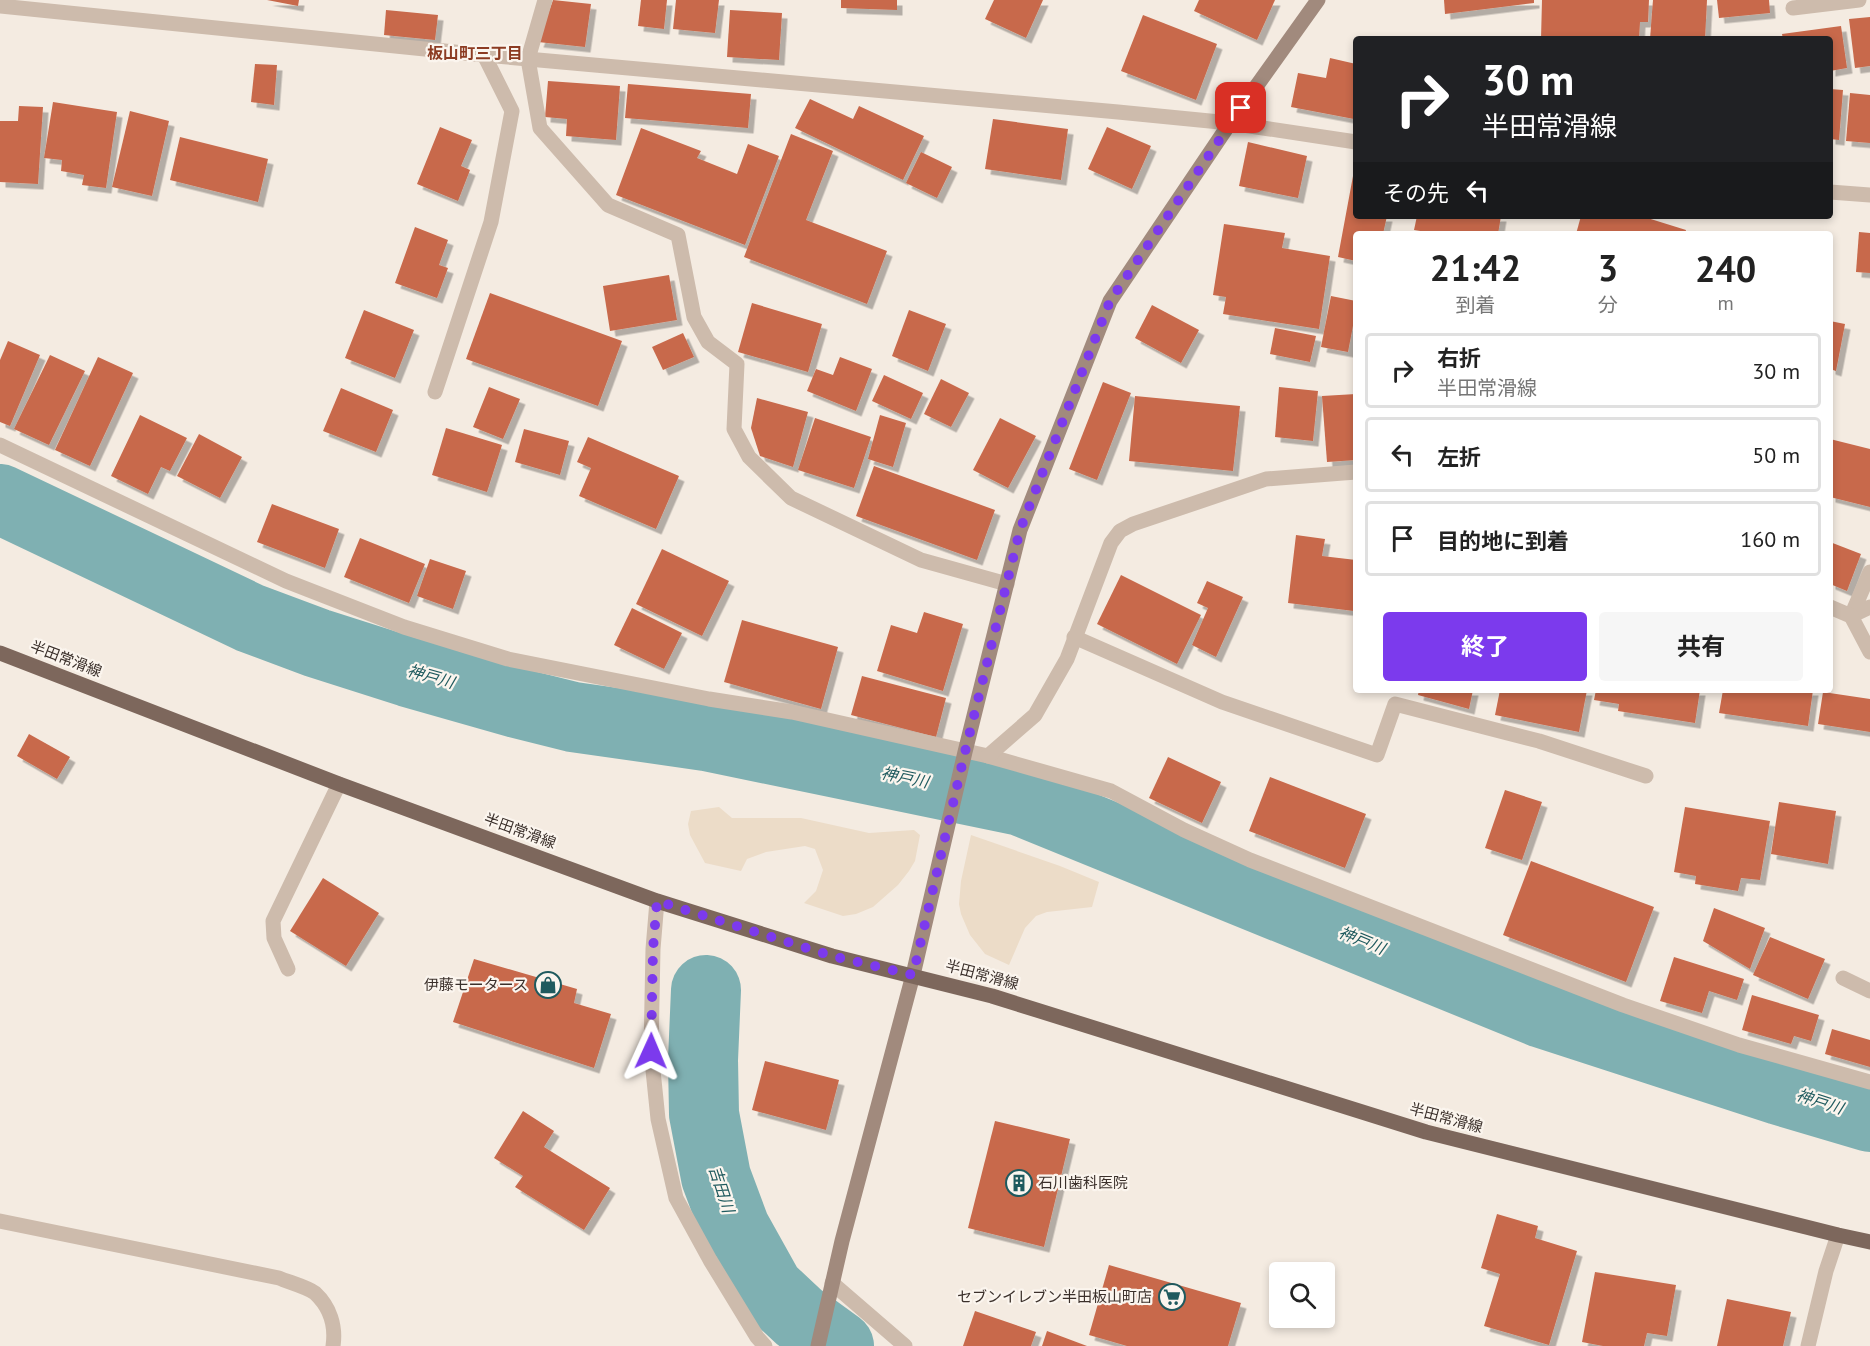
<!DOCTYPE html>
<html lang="ja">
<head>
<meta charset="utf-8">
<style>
	body { margin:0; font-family:"PT Sans","Noto Sans JP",sans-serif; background:#f6f6f6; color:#222; height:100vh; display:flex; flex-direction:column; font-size:22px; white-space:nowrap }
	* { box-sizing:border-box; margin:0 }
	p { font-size:20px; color:#767676 }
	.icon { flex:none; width:33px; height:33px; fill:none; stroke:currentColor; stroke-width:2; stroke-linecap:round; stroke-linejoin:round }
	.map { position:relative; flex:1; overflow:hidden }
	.side { position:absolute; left:1353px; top:231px; width:480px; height:462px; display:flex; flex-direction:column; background:#fff; border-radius:6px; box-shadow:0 3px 9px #0003 }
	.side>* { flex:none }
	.hud { position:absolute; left:1353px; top:36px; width:480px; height:183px; border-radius:6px; box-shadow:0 3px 9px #0003; background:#202124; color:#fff; overflow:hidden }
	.fabs { position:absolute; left:1269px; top:1262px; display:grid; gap:12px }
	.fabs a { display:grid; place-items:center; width:66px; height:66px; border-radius:6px; background:#fff; box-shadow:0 3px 9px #0003; font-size:30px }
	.pin { position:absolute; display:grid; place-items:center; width:51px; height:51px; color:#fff; margin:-26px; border-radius:12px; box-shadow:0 3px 9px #0006 }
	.me { position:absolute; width:66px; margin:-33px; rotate:1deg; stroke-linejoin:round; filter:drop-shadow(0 0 4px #0008) }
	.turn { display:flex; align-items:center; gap:21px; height:126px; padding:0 30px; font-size:27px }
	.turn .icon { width:78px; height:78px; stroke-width:2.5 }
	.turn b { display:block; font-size:42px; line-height:51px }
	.then { display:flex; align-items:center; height:57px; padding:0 30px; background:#0003; gap:12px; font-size:22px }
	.eta { display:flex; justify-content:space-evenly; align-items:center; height:102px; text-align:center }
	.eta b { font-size:36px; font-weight:700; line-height:42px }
	.primary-button { display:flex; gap:12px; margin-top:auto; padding:12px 30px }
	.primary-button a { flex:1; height:69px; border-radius:6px; background:#7c3aed; color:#fff; font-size:24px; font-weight:700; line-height:69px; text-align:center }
	.primary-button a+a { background:#f6f6f6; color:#222 }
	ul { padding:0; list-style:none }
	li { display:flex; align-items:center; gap:18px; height:75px; margin:0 12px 9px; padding:0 18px; border:3px solid #e0e0e0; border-radius:6px }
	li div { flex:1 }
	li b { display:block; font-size:22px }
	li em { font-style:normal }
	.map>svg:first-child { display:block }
</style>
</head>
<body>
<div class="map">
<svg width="1870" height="1346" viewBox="0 0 1870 1346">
	<defs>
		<filter id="shadow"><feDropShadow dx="5.5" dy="5.5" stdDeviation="0" flood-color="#0004"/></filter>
	</defs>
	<rect width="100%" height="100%" fill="#f4ebe1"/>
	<g fill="#ecdcc8">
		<polygon points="719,807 732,818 801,818 869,833 914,830 920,835 915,861 909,871 898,885 873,907 856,914 843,916 804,903 816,891 823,870 815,849 805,846 766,852 747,859 741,871 705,863 690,835 688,824 691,811"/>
		<polygon points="971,835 1060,866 1099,882 1092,907 1047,912 1036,916 1025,928 1009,965 985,954 970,935 961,914 959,904 961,881"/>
	</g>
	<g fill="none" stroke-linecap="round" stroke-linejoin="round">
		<g stroke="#7fb0b2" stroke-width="70">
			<polyline points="0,499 250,618 317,643 408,672 517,703 573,717 706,736 1021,801 1542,1013 1779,1090 1870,1117"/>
			<polyline points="706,990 703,1060 704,1114 716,1177 735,1228 769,1289 799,1317 839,1346"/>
		</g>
	</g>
	<g fill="#c8694b" filter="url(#shadow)">
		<polygon points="267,0 299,0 298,6"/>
		<polygon points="553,0 591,4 585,47 538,42"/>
		<polygon points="641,0 667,0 664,29 638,26"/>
		<polygon points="676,0 719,0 715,33 673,29"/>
		<polygon points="841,0 897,0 897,10 841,8"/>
		<polygon points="994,0 1043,0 1026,38 985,19"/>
		<polygon points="1199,0 1275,0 1257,40 1194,11"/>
		<polygon points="1444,0 1534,0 1534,3 1445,14"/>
		<polygon points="1542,0 1649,0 1648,22 1640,22 1639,39 1541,39"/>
		<polygon points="1653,0 1707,0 1705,39 1650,39"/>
		<polygon points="1717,0 1769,0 1770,13 1719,18"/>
		<polygon points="386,10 438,15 435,40 384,35"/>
		<polygon points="730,10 782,13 779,60 727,57"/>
		<polygon points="1143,15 1217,44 1196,100 1121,71"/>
		<polygon points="1870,17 1870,66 1855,68 1849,19"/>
		<polygon points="1841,26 1847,68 1830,71 1830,39 1783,39 1782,34"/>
		<polygon points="1330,58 1356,64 1356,110 1354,119 1291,107 1298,73 1326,78"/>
		<polygon points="255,64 277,65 274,105 251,102"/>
		<polygon points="548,81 620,86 616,140 566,136 567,119 545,117"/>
		<polygon points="628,84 751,94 748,128 625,118"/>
		<polygon points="1830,89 1843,90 1839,140 1830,139"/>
		<polygon points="1850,93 1870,95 1870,143 1846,141"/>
		<polygon points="810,99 853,119 859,106 924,136 903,180 795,128"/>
		<polygon points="53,102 117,112 106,188 82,185 84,175 61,171 62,160 44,158"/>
		<polygon points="19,106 43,107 38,184 0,182 0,121 18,121"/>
		<polygon points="130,111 169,121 152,196 112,187"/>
		<polygon points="993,119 1068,129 1061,180 985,169"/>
		<polygon points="440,127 472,140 461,166 470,170 458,201 417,184"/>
		<polygon points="1107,127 1151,146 1132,189 1088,169"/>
		<polygon points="641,128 701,151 697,158 737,174 748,144 779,156 745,245 616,195"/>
		<polygon points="791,134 833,151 806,220 887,251 867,304 744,257"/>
		<polygon points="180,137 268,159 258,202 170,180"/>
		<polygon points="1248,142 1307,156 1298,198 1239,186"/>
		<polygon points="921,152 952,167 937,198 906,183"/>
		<polygon points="1353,176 1356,176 1356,216 1387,216 1383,234 1356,234 1356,261 1338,257"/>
		<polygon points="1417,216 1501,216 1498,234 1439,234 1414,230"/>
		<polygon points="1581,216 1641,216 1686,230 1685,234 1576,234"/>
		<polygon points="1224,224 1285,233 1282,248 1330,256 1319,329 1223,314 1226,297 1213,295"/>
		<polygon points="415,227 448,240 439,265 448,268 437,298 395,283"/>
		<polygon points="1859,232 1870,233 1870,273 1856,272"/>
		<polygon points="669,275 677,320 610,331 603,286"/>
		<polygon points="490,293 622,341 598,406 466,359"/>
		<polygon points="1331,296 1356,301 1356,310 1348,352 1321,347"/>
		<polygon points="752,303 822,324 808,372 738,352"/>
		<polygon points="1152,305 1199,330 1181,363 1135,338"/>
		<polygon points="364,310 414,330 395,378 345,358"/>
		<polygon points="909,310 946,324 928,371 892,356"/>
		<polygon points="1830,321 1845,324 1836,371 1830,369"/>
		<polygon points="1275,328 1316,336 1310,362 1270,354"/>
		<polygon points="683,333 694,357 663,370 652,347"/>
		<polygon points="8,341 40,355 10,426 0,422 0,360"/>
		<polygon points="50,355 85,371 49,445 14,429"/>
		<polygon points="98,357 133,373 90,466 55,450"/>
		<polygon points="840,357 872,369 856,411 807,391 816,369 833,375"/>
		<polygon points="884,375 923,393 911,419 872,401"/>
		<polygon points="941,379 969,393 951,427 924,414"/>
		<polygon points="1103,382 1131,393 1097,480 1069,469"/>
		<polygon points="489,387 520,399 503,439 473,427"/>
		<polygon points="1279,387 1318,391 1313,441 1275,437"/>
		<polygon points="341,388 393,410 376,452 323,431"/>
		<polygon points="1356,394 1356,460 1327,462 1322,396"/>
		<polygon points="1135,396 1240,406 1233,471 1129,461"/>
		<polygon points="757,398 808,412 793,467 760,456 751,428"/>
		<polygon points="140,415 187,438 170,471 161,467 148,494 111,476"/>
		<polygon points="880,415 906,423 893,467 868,459"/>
		<polygon points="815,418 871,437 854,488 798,470"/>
		<polygon points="1000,418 1036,436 1008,488 973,470"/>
		<polygon points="446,428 502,445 487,492 432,475"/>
		<polygon points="524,429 569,441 560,475 515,462"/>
		<polygon points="199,434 242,457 220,498 177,476"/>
		<polygon points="588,437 679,476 656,529 579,496 591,468 577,462"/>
		<polygon points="1830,439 1870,449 1870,507 1830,497"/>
		<polygon points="874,466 995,510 977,560 856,516"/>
		<polygon points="272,504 339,529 325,568 257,542"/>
		<polygon points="1296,535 1325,539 1322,556 1356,560 1356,593 1354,611 1288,603"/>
		<polygon points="360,538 425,564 409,603 344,577"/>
		<polygon points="1830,542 1861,554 1847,591 1830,584"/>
		<polygon points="662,549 729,581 702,636 636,604"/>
		<polygon points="430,559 466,571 453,609 417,596"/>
		<polygon points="1121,575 1201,615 1177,664 1097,624"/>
		<polygon points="1207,581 1243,597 1216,657 1192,645 1208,608 1197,603"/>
		<polygon points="632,608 682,633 664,669 614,645"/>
		<polygon points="924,612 963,624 943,691 877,671 891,625 917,633"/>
		<polygon points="742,620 838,647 821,709 724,682"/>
		<polygon points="862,676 946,698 936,737 851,715"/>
		<polygon points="1419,690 1473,690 1469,709 1418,695"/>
		<polygon points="1500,690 1587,690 1579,732 1495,715"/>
		<polygon points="1596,690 1700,690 1695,723 1618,711 1619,704 1594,700"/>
		<polygon points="1723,690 1813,690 1808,726 1719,713"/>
		<polygon points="1823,692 1870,699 1870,732 1818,724"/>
		<polygon points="29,734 70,757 57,779 17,756"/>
		<polygon points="1168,757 1221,782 1202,823 1149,798"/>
		<polygon points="1270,777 1366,814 1345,868 1249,831"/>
		<polygon points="1505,790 1542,802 1522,860 1485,848"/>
		<polygon points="1779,802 1836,811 1828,864 1771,854"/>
		<polygon points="1685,807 1770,821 1760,880 1741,878 1738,891 1695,884 1696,876 1674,872"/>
		<polygon points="1531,861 1654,907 1626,982 1503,935"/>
		<polygon points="323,878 379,913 346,966 290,931"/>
		<polygon points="1714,908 1765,928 1750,969 1703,941"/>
		<polygon points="1770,937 1825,959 1808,999 1753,975"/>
		<polygon points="1674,957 1744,979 1737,1000 1709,991 1702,1013 1660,1001"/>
		<polygon points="474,959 577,989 574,1003 611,1014 594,1068 453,1022"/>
		<polygon points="1752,995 1819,1015 1811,1041 1794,1036 1791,1044 1742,1030"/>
		<polygon points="1832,1029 1870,1040 1870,1067 1825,1054"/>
		<polygon points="765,1061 839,1080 826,1130 752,1110"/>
		<polygon points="523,1111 554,1131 544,1147 610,1188 584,1230 515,1187 523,1176 494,1158"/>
		<polygon points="995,1121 1070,1139 1044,1247 968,1228"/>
		<polygon points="1497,1214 1538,1226 1535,1238 1577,1251 1549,1345 1484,1326 1500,1274 1481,1268"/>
		<polygon points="1109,1265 1241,1303 1228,1346 1127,1346 1089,1335"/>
		<polygon points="1595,1272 1676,1285 1667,1336 1647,1333 1644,1346 1603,1346 1582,1342"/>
		<polygon points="1727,1299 1791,1312 1783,1346 1717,1346"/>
		<polygon points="975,1311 1036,1332 1031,1346 963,1346"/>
		<polygon points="1047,1331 1087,1346 1042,1346"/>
	</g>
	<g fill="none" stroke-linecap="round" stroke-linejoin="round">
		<g stroke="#cdbbac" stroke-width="15">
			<polyline points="1074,637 1222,702 1377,755 1395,704 1539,741 1646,776"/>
			<polyline points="288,969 274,938 273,921 339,784"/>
			<polyline points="1843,978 1870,991"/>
		</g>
		<g stroke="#cdbbac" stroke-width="15">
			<polyline points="545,0 528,59 540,128 608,205 678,235 694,317 708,342 737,364 734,429 749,457 791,498 921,560 1007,584"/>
			<polyline points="0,6 484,55 1118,112 1230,123 1356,142"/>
			<polyline points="1793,8 1859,0"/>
			<polyline points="1830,192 1870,195"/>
			<polyline points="435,392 491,222 512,111 484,55"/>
			<polyline points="0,445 286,581 404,627 508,659 709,699 792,712 988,756 1111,791 1184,830 1250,860 1623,1005 1739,1045 1870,1082"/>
			<polyline points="1870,572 1851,616 1870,607"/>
			<polyline points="1830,607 1851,616 1870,652"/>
			<polyline points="988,756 1035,715 1067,659 1111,543 1120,531 1133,524 1266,479 1356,472"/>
			<polyline points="657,901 653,949 651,1051 658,1119 676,1198 710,1260 757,1337 765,1346"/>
			<path d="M 0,1221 L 279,1278 C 288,1282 307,1287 315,1293 C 330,1307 336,1326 333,1346"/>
			<polyline points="832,1283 905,1346"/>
			<polyline points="1808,1346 1826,1271 1838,1235"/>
		</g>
		<polyline stroke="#a18a7d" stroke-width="15" points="818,1346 842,1241 913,975 965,752 1020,530 1110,301 1230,123 1318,0"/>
		<polyline stroke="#7d675c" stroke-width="15" points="0,653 339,784 657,901 832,956 992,996 1426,1132 1838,1235 1870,1242"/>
	</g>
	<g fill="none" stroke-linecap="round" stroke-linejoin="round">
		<polyline stroke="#7c3aed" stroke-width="10" stroke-dasharray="0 18" points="651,1051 653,949 657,901 832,956 913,975 965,752 1020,530 1110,301 1241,108"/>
	</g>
	<defs>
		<symbol id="shop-ring" viewBox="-11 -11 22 22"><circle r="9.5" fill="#fbf5ee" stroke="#1f5a5e" stroke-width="1.5"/><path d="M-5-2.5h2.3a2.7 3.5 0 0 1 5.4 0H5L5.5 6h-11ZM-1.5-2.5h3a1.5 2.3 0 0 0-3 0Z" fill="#1f5a5e"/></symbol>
		<symbol id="building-ring" viewBox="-11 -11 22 22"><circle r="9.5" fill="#fbf5ee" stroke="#1f5a5e" stroke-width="1.5"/><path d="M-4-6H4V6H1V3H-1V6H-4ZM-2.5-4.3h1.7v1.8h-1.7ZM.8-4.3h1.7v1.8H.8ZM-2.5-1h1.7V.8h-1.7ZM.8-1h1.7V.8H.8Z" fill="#1f5a5e"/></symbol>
		<symbol id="supermarket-ring" viewBox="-11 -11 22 22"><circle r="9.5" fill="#fbf5ee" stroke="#1f5a5e" stroke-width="1.5"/><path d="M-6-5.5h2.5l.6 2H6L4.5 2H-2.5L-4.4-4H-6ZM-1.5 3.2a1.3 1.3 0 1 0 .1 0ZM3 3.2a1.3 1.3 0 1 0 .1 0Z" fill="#1f5a5e"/></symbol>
	</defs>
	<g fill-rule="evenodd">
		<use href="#shop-ring" x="533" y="970" width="30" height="30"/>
		<use href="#building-ring" x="1004" y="1168" width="30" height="30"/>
		<use href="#supermarket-ring" x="1157" y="1282" width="30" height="30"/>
	</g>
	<g text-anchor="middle" stroke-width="4.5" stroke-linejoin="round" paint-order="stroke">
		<g font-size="15" fill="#3b302b" stroke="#fbf5ee">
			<text transform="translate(66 659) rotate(21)" y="5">半田常滑線</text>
			<text transform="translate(520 831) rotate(20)" y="5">半田常滑線</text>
			<text transform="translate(982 975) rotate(15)" y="5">半田常滑線</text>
			<text transform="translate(1446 1118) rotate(15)" y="5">半田常滑線</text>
		</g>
		<g font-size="15" fill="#3b302b" stroke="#fbf5ee" text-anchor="end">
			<text x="528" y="990">伊藤モータース</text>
			<text x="1038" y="1188" text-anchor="start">石川歯科医院</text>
			<text x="1152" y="1302">セブンイレブン半田板山町店</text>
		</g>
		<g font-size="16" font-weight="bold" fill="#8c3b22" stroke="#fbf5ee">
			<text x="475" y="59">板山町三丁目</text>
		</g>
		<g font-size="16" font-style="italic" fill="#1f5a5e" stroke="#fbf5ee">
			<text transform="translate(431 676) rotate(16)" y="6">神戸川</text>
			<text transform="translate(905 777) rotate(12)" y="6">神戸川</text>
			<text transform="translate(1362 940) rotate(22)" y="6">神戸川</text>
			<text transform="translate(1820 1101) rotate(18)" y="6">神戸川</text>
			<text transform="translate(722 1189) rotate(72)" y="6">吉田川</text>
		</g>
	</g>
</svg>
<div class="fabs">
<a><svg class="icon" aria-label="search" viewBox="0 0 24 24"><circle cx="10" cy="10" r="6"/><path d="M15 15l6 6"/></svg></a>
</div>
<div class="pin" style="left:1241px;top:108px;background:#d93025"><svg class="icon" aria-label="arrive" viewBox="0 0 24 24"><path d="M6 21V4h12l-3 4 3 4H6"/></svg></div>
<svg class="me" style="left:651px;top:1051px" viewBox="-20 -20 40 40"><path d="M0-17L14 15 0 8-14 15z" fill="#7c3aed" stroke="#fff" stroke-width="4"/></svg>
<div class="hud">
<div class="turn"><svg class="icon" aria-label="right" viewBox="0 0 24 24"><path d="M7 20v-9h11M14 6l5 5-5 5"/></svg><div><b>30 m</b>半田常滑線</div></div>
<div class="then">その先<svg class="icon" aria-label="left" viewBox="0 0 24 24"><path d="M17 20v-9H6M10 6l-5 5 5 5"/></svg></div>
</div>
<section class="side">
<div class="eta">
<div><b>21:42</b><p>到着</p></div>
<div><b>3</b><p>分</p></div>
<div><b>240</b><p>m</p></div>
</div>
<ul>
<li><svg class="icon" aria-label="right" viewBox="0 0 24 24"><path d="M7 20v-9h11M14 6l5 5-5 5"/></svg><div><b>右折</b><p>半田常滑線</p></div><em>30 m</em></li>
<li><svg class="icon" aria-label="left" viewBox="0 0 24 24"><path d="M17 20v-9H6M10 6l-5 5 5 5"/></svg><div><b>左折</b></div><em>50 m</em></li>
<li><svg class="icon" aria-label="arrive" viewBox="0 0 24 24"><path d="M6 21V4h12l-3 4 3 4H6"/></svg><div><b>目的地に到着</b></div><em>160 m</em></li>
</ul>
<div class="primary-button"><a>終了</a><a>共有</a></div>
</section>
</div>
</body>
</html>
